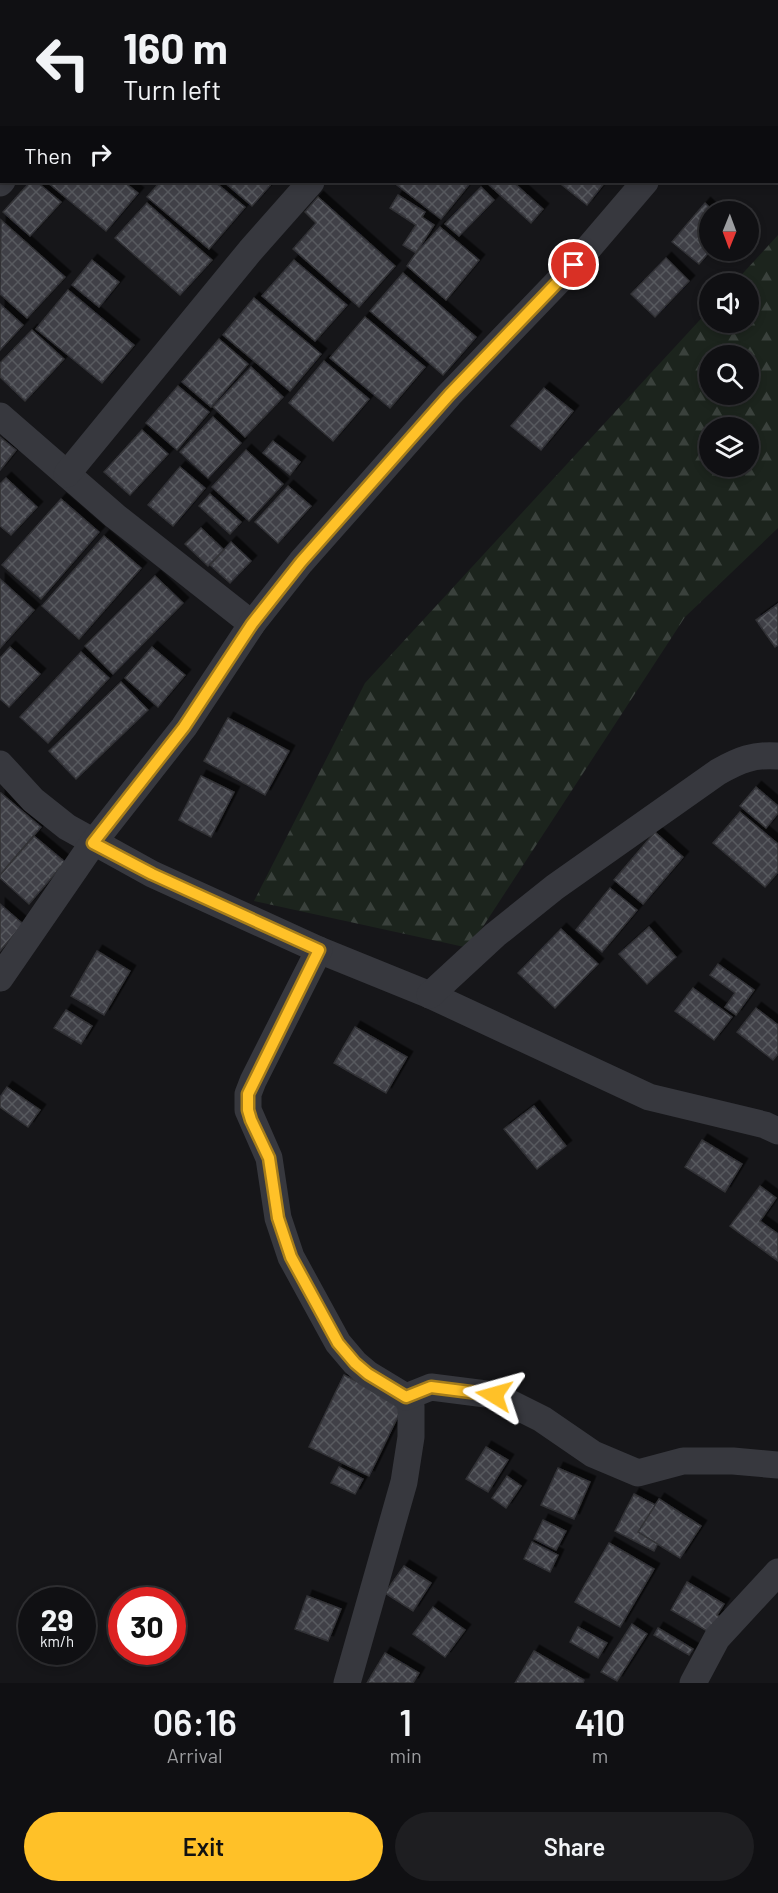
<!DOCTYPE html>
<html lang="en">
<head>
<meta charset="utf-8">
<style>
	body { margin:0; font-family:Barlow,sans-serif; background:#1e1e21; color:#f1f3f6; height:100vh; display:flex; flex-direction:column; font-size:22px; white-space:nowrap }
	* { box-sizing:border-box; margin:0 }
	p { font-size:20px; color:#9c9da0 }
	.icon { flex:none; width:33px; height:33px; fill:none; stroke:currentColor; stroke-width:2; stroke-linecap:round; stroke-linejoin:round }
	.map { position:relative; height:1683px; overflow:hidden }
	.drawer { display:flex; flex-direction:column; background:#101013; flex:1 }
	.drawer>* { flex:none }
	.guide { position:absolute; left:0px; top:0px; width:778px; height:183px; box-shadow:0 3px 9px #0003,0 0 0 2px #303033; background:#101013; color:#f1f3f6; overflow:hidden }
	.needle { width:39px; rotate:181deg }
	.fabs { position:absolute; left:699px; top:201px; display:grid; gap:12px }
	.fabs a { display:grid; place-items:center; width:60px; height:60px; border-radius:50%; background:#101013; box-shadow:0 3px 9px #0003,0 0 0 2px #303033; font-size:30px }
	.speed { position:absolute; left:18px; top:1587px; display:flex; gap:12px; font-size:30px; font-weight:700; text-align:center }
	.speed>* { display:grid; place-content:center; width:78px; height:78px; border-radius:50%; background:#101013; box-shadow:0 3px 9px #0003,0 0 0 2px #303033; line-height:1 }
	.speed small { font-size:15px; font-weight:400 }
	.speed .limit { border:9px solid #d22; background:#fff; color:#111 }
	.pin { position:absolute; display:grid; place-items:center; width:51px; height:51px; color:#fff; margin:-26px; border:3px solid #fff; border-radius:50%; box-shadow:0 2px 6px #0007 }
	.me { position:absolute; width:66px; margin:-33px; rotate:278deg; stroke-linejoin:round; filter:drop-shadow(0 0 4px #0008) }
	.turn { display:flex; align-items:center; gap:21px; height:126px; padding:0 24px; font-size:27px }
	.turn .icon { width:78px; height:78px; stroke-width:2.5 }
	.turn b { display:block; font-size:42px; line-height:51px }
	.then { display:flex; align-items:center; height:57px; padding:0 24px; background:#0003; gap:12px; font-size:22px }
	.eta { display:flex; justify-content:space-evenly; align-items:center; height:102px; text-align:center }
	.eta b { font-size:36px; font-weight:600; line-height:42px }
	.primary-button { display:flex; gap:12px; margin-top:auto; padding:12px 24px }
	.primary-button a { flex:1; height:69px; border-radius:36px; background:#ffc128; color:#111; font-size:24px; font-weight:600; line-height:69px; text-align:center }
	.primary-button a+a { background:#1e1e21; color:#f1f3f6 }
	.map>svg:first-child { display:block }
</style>
</head>
<body>
<div class="map">
<svg width="778" height="1683" viewBox="0 0 778 1683">
	<defs>
		<pattern id="forest-firs" width="22" height="20" patternUnits="userSpaceOnUse" patternTransform="scale(1.5)"><rect width="22" height="20" fill="#1c241d"/><path d="M5 1l3.5 6h-7zM16 11l3.5 6h-7z" fill="#3a413c"/></pattern>
		<pattern id="building-cross-hatch" width="8" height="8" patternUnits="userSpaceOnUse" patternTransform="scale(1.5)"><rect width="8" height="8" fill="#404146"/><path d="M0 0l8 8M0 8l8-8" fill="none" stroke="#595a5f"/></pattern>
		<filter id="shadow"><feDropShadow dx="5.5" dy="-5.5" stdDeviation="0" flood-color="#0009"/></filter>
	</defs>
	<rect width="100%" height="100%" fill="#161619"/>
	<path fill="url(#forest-firs)" fill-rule="evenodd" d="M 778,235 L 778,528 L 685,617 L 469,948 L 254,901 L 365,683 L 709,310 L 710,322 L 748,322 L 748,284 L 734,283 ZM 710,356 L 748,356 L 748,394 L 710,394 ZM 710,428 L 748,428 L 748,466 L 710,466 Z"/>
	<g fill="url(#building-cross-hatch)" stroke="#303035" stroke-width="1.5" filter="url(#shadow)">
		<polygon points="30,182 37,182 61,202 30,236 3,212"/>
		<polygon points="47,182 124,182 138,193 106,231"/>
		<polygon points="160,182 215,182 245,207 209,249 147,197"/>
		<polygon points="224,182 273,182 252,206"/>
		<polygon points="393,182 471,182 441,219"/>
		<polygon points="486,182 513,182 543,209 531,223"/>
		<polygon points="565,182 605,182 587,205 562,185"/>
		<polygon points="481,187 494,200 459,236 445,224"/>
		<polygon points="398,195 425,212 422,217 434,225 416,253 403,245 416,225 390,208"/>
		<polygon points="318,197 395,266 359,307 293,249 316,223 305,212"/>
		<polygon points="147,203 212,260 180,295 115,238"/>
		<polygon points="705,203 714,212 710,212 711,250 699,264 672,242"/>
		<polygon points="1,220 65,277 27,318 0,294"/>
		<polygon points="440,227 479,260 446,300 407,266 416,253"/>
		<polygon points="666,258 689,281 655,317 631,294"/>
		<polygon points="92,260 119,282 99,307 72,285"/>
		<polygon points="294,260 347,305 315,341 262,296"/>
		<polygon points="403,273 476,337 443,375 370,311"/>
		<polygon points="68,290 134,345 102,383 36,329"/>
		<polygon points="254,298 321,354 290,391 223,335"/>
		<polygon points="0,304 23,325 0,350"/>
		<polygon points="365,317 425,367 390,408 330,358"/>
		<polygon points="32,330 64,359 25,401 0,377 0,363"/>
		<polygon points="219,339 248,364 211,407 182,382"/>
		<polygon points="324,361 369,399 333,441 289,403"/>
		<polygon points="251,367 283,397 245,437 213,407"/>
		<polygon points="178,386 209,412 177,450 146,423"/>
		<polygon points="544,388 573,411 541,450 511,426"/>
		<polygon points="213,417 241,443 208,478 180,452"/>
		<polygon points="142,430 168,454 130,495 104,472"/>
		<polygon points="0,437 16,450 0,470"/>
		<polygon points="273,441 300,462 290,475 263,453"/>
		<polygon points="246,450 283,484 249,521 212,487"/>
		<polygon points="180,467 205,488 173,526 148,505"/>
		<polygon points="6,478 37,507 11,535 0,526 0,484"/>
		<polygon points="288,486 311,506 278,543 255,522"/>
		<polygon points="210,494 241,522 230,534 199,506"/>
		<polygon points="61,499 99,532 41,599 2,565"/>
		<polygon points="201,528 224,550 208,566 185,544"/>
		<polygon points="104,536 141,568 79,639 42,606"/>
		<polygon points="231,542 251,561 230,583 210,565"/>
		<polygon points="155,576 183,603 113,674 85,646"/>
		<polygon points="0,579 34,610 0,648"/>
		<polygon points="778,604 778,645 775,647 756,620"/>
		<polygon points="10,647 40,674 9,707 0,699 0,658"/>
		<polygon points="152,647 185,675 158,707 125,678"/>
		<polygon points="81,652 109,678 48,743 20,717"/>
		<polygon points="121,682 148,710 76,779 49,751"/>
		<polygon points="228,718 289,751 265,795 204,761"/>
		<polygon points="201,776 234,792 211,837 179,820"/>
		<polygon points="756,787 778,806 778,813 766,828 740,806"/>
		<polygon points="1,793 41,827 0,875 0,793"/>
		<polygon points="740,812 778,844 778,872 765,887 713,843"/>
		<polygon points="655,832 683,857 643,904 614,880"/>
		<polygon points="34,836 65,862 29,904 0,878 0,875"/>
		<polygon points="610,888 637,910 602,952 576,930"/>
		<polygon points="0,904 23,924 0,951"/>
		<polygon points="649,927 676,957 647,984 619,954"/>
		<polygon points="561,929 598,964 555,1008 518,973"/>
		<polygon points="97,951 130,971 104,1015 71,996"/>
		<polygon points="718,964 754,990 736,1015 725,1007 735,993 710,975"/>
		<polygon points="693,988 732,1017 714,1040 675,1011"/>
		<polygon points="756,1008 778,1025 778,1054 773,1060 737,1032"/>
		<polygon points="66,1010 92,1026 81,1044 54,1028"/>
		<polygon points="355,1027 407,1057 386,1093 334,1063"/>
		<polygon points="7,1087 40,1110 28,1127 0,1107 0,1097"/>
		<polygon points="534,1106 566,1146 537,1169 504,1129"/>
		<polygon points="702,1140 742,1164 725,1192 685,1167"/>
		<polygon points="760,1186 776,1198 760,1221 778,1234 778,1261 730,1226"/>
		<polygon points="344,1375 404,1404 369,1476 309,1447"/>
		<polygon points="486,1447 508,1460 488,1492 466,1479"/>
		<polygon points="339,1467 363,1479 355,1494 331,1483"/>
		<polygon points="558,1468 590,1482 574,1519 541,1505"/>
		<polygon points="507,1476 521,1486 506,1508 492,1498"/>
		<polygon points="634,1494 673,1514 654,1551 615,1531"/>
		<polygon points="659,1499 701,1526 680,1558 638,1532"/>
		<polygon points="543,1520 566,1531 556,1550 534,1539"/>
		<polygon points="532,1542 558,1555 550,1572 524,1559"/>
		<polygon points="609,1543 654,1569 620,1627 575,1602"/>
		<polygon points="404,1566 431,1583 413,1611 385,1593"/>
		<polygon points="687,1582 724,1604 717,1615 723,1619 714,1635 671,1610"/>
		<polygon points="307,1596 341,1609 328,1641 295,1629"/>
		<polygon points="433,1607 465,1630 445,1657 413,1634"/>
		<polygon points="632,1624 647,1634 617,1681 601,1672"/>
		<polygon points="578,1627 607,1643 598,1658 570,1642"/>
		<polygon points="658,1628 693,1649 689,1655 654,1635"/>
		<polygon points="534,1651 584,1680 583,1683 515,1683"/>
		<polygon points="385,1653 419,1673 413,1683 367,1683"/>
	</g>
	<g fill="none" stroke-linecap="round" stroke-linejoin="round">
		<g stroke="#37383e" stroke-width="27">
			<polyline points="503,0 506,2"/>
			<polyline points="183,2 184,0"/>
			<polyline points="463,2 464,0"/>
			<polyline points="755,2 756,0"/>
			<polyline points="0,183 2,181"/>
			<polyline points="0,416 115,516 252,624"/>
			<polyline points="67,474 250,251 311,182"/>
			<polyline points="0,764 33,800 67,827 152,874 319,950 430,995 649,1097 765,1125 778,1131"/>
			<polyline points="319,950 253,1081 248,1094 248,1110 269,1158 278,1218 291,1257 338,1343 355,1363 368,1374 406,1397 411,1406 411,1437 404,1482 347,1683"/>
			<polyline points="0,978 93,843 184,727 252,624 301,562 449,395 574,265 645,182"/>
			<path d="M 430,995 L 495,935 L 555,887 L 718,772 C 739,760 754,754 778,756"/>
			<polyline points="406,1397 431,1387 494,1395 542,1419 593,1454 638,1473 683,1461 733,1461 778,1465"/>
			<polyline points="693,1683 717,1638 778,1572"/>
		</g>
	</g>
	<g fill="none" stroke-linecap="round" stroke-linejoin="round">
		<defs>
			<polyline id="route" points="494,1395 431,1387 406,1397 368,1374 355,1363 338,1343 291,1257 278,1218 269,1158 251,1120 248,1110 248,1094 319,950 152,874 93,843 184,727 252,624 301,562 449,395 574,265"/>
		</defs>
		<use href="#route" stroke="#a67d1a" stroke-width="15"/>
		<use href="#route" stroke="#ffc128" stroke-width="10"/>
	</g>
</svg>
<div class="fabs">
<a><svg class="needle" viewBox="-14 -14 28 28"><path d="M0-13l5 13h-10z" fill="#e53935"/><path d="M0 13l5-13h-10z" fill="#9c9da0"/></svg></a>
<a><svg class="icon" aria-label="sound" viewBox="0 0 24 24"><path d="M4 9h4l5-4v14l-5-4H4zM17 9q2 3 0 6"/></svg></a>
<a><svg class="icon" aria-label="search" viewBox="0 0 24 24"><circle cx="10" cy="10" r="6"/><path d="M15 15l6 6"/></svg></a>
<a><svg class="icon" aria-label="layers" viewBox="0 0 24 24"><path d="M12 4l9 5-9 5-9-5zM3 14l9 5 9-5"/></svg></a>
</div>
<div class="speed"><div>29<small>km/h</small></div><div class="limit">30</div></div>
<div class="pin" style="left:574px;top:265px;background:#d93025"><svg class="icon" aria-label="arrive" viewBox="0 0 24 24"><path d="M6 21V4h12l-3 4 3 4H6"/></svg></div>
<svg class="me" style="left:494px;top:1395px" viewBox="-20 -20 40 40"><path d="M0-17L14 15 0 8-14 15z" fill="#ffc128" stroke="#fff" stroke-width="4"/></svg>
<div class="guide">
<div class="turn"><svg class="icon" aria-label="left" viewBox="0 0 24 24"><path d="M17 20v-9H6M10 6l-5 5 5 5"/></svg><div><b>160 m</b>Turn left</div></div>
<div class="then">Then<svg class="icon" aria-label="right" viewBox="0 0 24 24"><path d="M7 20v-9h11M14 6l5 5-5 5"/></svg></div>
</div>
</div>
<section class="drawer">
<div class="eta">
<div><b>06:16</b><p>Arrival</p></div>
<div><b>1</b><p>min</p></div>
<div><b>410</b><p>m</p></div>
</div>
<div class="primary-button"><a>Exit</a><a>Share</a></div>
</section>
</body>
</html>
